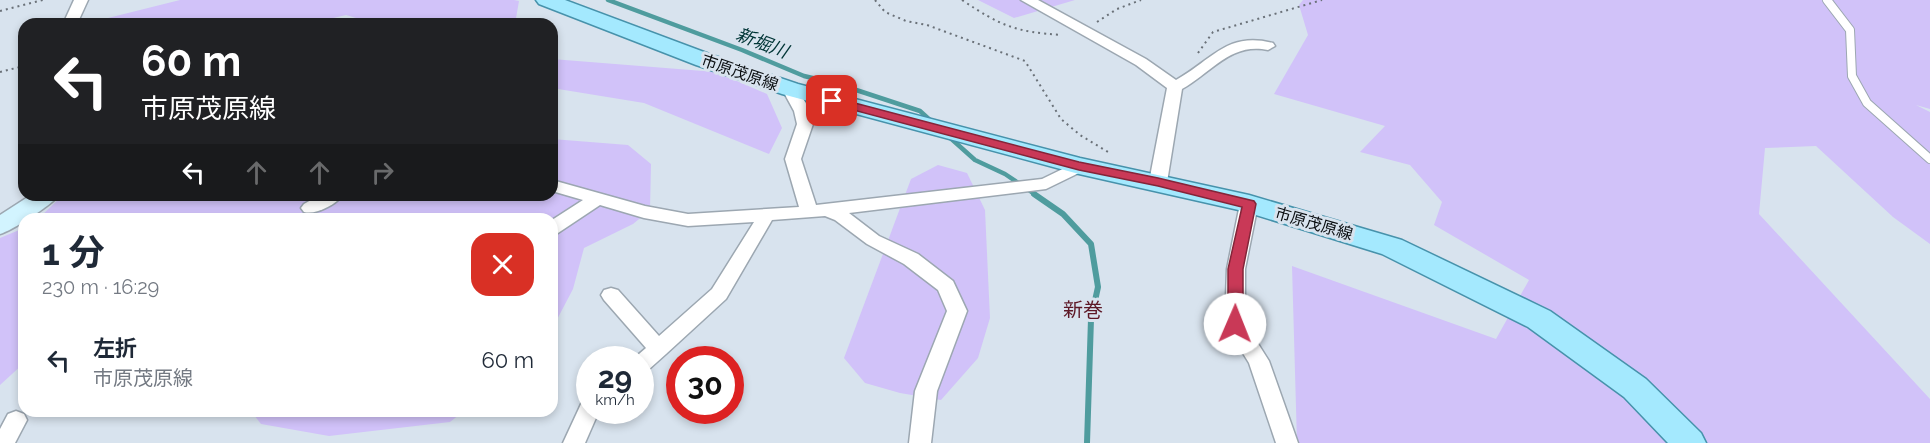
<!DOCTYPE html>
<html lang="ja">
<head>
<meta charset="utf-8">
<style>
	body { margin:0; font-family:Raleway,"Noto Sans JP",sans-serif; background:#f2f2f3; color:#1f2937; height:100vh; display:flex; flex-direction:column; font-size:22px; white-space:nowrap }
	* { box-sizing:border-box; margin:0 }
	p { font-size:20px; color:#747a83 }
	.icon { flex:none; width:33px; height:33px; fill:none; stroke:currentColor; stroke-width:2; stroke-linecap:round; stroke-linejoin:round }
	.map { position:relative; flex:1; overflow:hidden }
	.details { position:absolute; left:18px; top:213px; width:540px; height:204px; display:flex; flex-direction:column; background:#fff; border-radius:18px; box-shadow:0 3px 9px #0003 }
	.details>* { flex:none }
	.top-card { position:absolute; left:18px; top:18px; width:540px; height:183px; border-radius:18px; box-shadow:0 3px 9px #0003; background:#202124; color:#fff; overflow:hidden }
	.speed { position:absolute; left:576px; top:346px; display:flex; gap:12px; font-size:30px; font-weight:700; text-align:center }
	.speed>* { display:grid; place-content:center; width:78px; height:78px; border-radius:50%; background:#fff; box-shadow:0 3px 9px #0003; line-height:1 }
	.speed small { font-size:15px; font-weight:400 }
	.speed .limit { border:9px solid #d22; background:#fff; color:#111 }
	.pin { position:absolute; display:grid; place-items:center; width:51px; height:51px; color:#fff; margin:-26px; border-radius:12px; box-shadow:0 3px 9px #0006 }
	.me { position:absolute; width:66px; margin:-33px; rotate:1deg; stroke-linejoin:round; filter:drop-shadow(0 0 4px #0008) }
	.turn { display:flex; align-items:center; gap:21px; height:126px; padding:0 24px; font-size:27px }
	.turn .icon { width:78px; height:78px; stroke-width:2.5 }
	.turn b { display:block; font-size:42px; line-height:51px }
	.lanes { display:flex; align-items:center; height:57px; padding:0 24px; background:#0003; justify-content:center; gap:30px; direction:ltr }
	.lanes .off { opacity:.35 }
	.round { display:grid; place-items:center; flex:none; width:63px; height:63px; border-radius:18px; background:#f2f2f3 }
	.head { display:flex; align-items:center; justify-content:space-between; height:102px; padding:0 24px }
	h1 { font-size:36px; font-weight:700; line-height:45px }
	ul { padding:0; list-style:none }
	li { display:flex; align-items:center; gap:18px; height:90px; padding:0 24px }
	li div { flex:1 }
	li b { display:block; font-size:22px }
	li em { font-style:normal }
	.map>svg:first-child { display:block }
</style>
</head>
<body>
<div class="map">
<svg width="1930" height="443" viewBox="0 0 1930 443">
	<rect width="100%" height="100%" fill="#d8e3ee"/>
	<g fill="#d1c2f9">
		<polygon points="180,0 514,0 519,1 515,24 376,24 346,15 308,24 84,24"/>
		<polygon points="978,0 1075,0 1014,18"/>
		<polygon points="1303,0 1930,0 1930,109 1916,105 1930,112 1930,244 1893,217 1816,146 1765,148 1759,214 1930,399 1930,443 1297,443 1292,266 1496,339 1529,280 1434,225 1442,202 1410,165 1360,152 1385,126 1274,94 1308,35 1299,5"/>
		<polygon points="552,59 716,72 767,94 782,128 769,154 644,103 552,88"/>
		<polygon points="552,139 628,145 651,164 650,210 633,224 584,248 573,289 552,329 552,219 38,219 63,195 552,195"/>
		<polygon points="938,165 967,173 985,210 990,318 978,358 941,400 900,393 865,383 844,358 911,179"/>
		<polygon points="24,228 24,363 0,385 0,238"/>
		<polygon points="251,411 464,411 450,422 329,436 261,424"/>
	</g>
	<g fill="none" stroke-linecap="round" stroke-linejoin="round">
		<g stroke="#4f9c9e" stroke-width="4.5">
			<polyline points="608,0 742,50 804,76 838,84 920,111 931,121"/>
			<polyline points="947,135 975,160 1005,174 1036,195"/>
		</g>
		<polyline stroke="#4f9c9e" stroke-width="6" points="1034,194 1063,214 1091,244 1098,287 1091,319 1087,443"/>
		<defs>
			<polyline id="lane" points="1827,0 1850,30 1852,76 1867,103 1930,159"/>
			<g id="street">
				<polygon points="74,0 88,0 77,24 63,24"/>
				<path d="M 1021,0 L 1038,0 L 1146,59 L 1176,80 C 1212,60 1227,31 1273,43 L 1275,46 L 1268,50 C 1231,42 1212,72 1182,89 L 1167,182 L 1164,186 L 1152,186 L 1149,182 L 1167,88 L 1136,65 Z"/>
				<polygon points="790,84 798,89 810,111 813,124 801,159 816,205 1042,179 1079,161 1085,162 1087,166 1085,170 1046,189 849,213 879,236 918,254 953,281 967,311 937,391 931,443 909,443 915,391 947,311 938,290 904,264 867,244 835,220 825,216 772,220 726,299 666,354 647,371 640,373 640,360 632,360 646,348 604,300 601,295 604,290 611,288 618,290 659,336 712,289 754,222 688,226 644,218 600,205 558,233 552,235 552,220 583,200 552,191 552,180 645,206 688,214 799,207 785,159 797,124 794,111 782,89"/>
				<path d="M 320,195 L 343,195 C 335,205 316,215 304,212 L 301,208 L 304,204 Z"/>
				<polygon points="1249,198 1255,200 1258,204 1245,269 1245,323 1269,361 1298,443 1276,443 1249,363 1225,324 1227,269 1240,204 1243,200"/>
				<polygon points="590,400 590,411 599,411 585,443 563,443 582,402"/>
				<polygon points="16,411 24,414 27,420 15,443 0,443 0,429 8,414"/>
			</g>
			<path id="secondary" d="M 31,195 L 59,195 C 52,205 11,231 0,234 L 0,215 Z"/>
			<polygon id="primary" points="536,0 565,0 712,55 798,84 1080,158 1249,195 1402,240 1550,311 1646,379 1701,433 1706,443 1668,443 1624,397 1528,327 1382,254 1243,211 1079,174 782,94 696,65 539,4"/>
		</defs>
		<use href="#lane" stroke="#9ca7b1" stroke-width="10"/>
		<use href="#street" stroke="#9ca7b1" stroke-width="3"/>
		<use href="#secondary" stroke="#9ca7b1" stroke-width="3"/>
		<use href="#primary" stroke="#4792ab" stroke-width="3"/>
		<g stroke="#6a7178" stroke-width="2" stroke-dasharray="2 4" stroke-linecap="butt">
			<polyline points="875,0 885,12 906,21 927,25 1025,61 1061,119 1080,135 1108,152 1109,155"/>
			<path d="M 962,0 C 1001,26 1015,32 1062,35"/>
			<polyline points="0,11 43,0"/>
			<polyline points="1097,22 1117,9 1141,0"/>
			<polyline points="1198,53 1213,32 1322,0"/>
			<polyline points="0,72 24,66"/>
		</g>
		<use href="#lane" stroke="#fff" stroke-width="8"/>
		<use href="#street" fill="#fff" fill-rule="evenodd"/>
		<use href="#secondary" fill="#d2f4ff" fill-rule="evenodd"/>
		<use href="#primary" fill="#a4e9fe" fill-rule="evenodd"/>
	</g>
	<polygon fill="#c93957" stroke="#832539" stroke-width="1.5" points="832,97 1079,162 1158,178 1254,201 1256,204 1243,269 1243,324 1241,328 1230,328 1228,324 1228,269 1242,207 1158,186 1079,170 827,103 827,98"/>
	<g text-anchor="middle" stroke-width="6" stroke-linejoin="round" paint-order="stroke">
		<g font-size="16" fill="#090d10" stroke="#d8e3ee">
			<text transform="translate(740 72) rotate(19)" y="6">市原茂原線</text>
			<text transform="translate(1314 223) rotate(16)" y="6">市原茂原線</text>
		</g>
		<g font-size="18" font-style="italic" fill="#003536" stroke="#d8e3ee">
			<text transform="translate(762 43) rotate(21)" y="6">新堀川</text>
		</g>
		<g font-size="20" fill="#5d1826" stroke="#d8e3ee">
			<text x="1083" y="317">新巻</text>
		</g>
	</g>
</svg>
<div class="speed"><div>29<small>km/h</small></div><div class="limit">30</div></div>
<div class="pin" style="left:832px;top:101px;background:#d93025"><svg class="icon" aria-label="arrive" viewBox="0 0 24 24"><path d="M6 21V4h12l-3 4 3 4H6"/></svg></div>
<svg class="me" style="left:1235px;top:324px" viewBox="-20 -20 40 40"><circle r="19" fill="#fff"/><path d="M0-13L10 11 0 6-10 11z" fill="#c93957"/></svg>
<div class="top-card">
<div class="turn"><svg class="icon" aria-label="left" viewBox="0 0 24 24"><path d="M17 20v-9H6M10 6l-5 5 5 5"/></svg><div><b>60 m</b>市原茂原線</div></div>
<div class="lanes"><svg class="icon" aria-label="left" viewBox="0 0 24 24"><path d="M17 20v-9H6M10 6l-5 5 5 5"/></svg><svg class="icon off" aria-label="ahead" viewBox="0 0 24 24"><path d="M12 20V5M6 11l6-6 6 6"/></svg><svg class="icon off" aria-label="ahead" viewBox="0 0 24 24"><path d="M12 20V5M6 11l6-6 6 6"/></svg><svg class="icon off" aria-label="right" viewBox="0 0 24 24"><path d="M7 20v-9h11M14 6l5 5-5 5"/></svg></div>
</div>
<section class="details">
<div class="head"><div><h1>1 分</h1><p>230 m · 16:29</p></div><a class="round" style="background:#d93025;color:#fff"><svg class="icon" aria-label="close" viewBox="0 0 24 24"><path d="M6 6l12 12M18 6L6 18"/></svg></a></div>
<ul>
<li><svg class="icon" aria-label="left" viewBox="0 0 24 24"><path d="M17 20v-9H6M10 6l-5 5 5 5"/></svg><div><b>左折</b><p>市原茂原線</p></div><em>60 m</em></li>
</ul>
</section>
</div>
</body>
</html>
